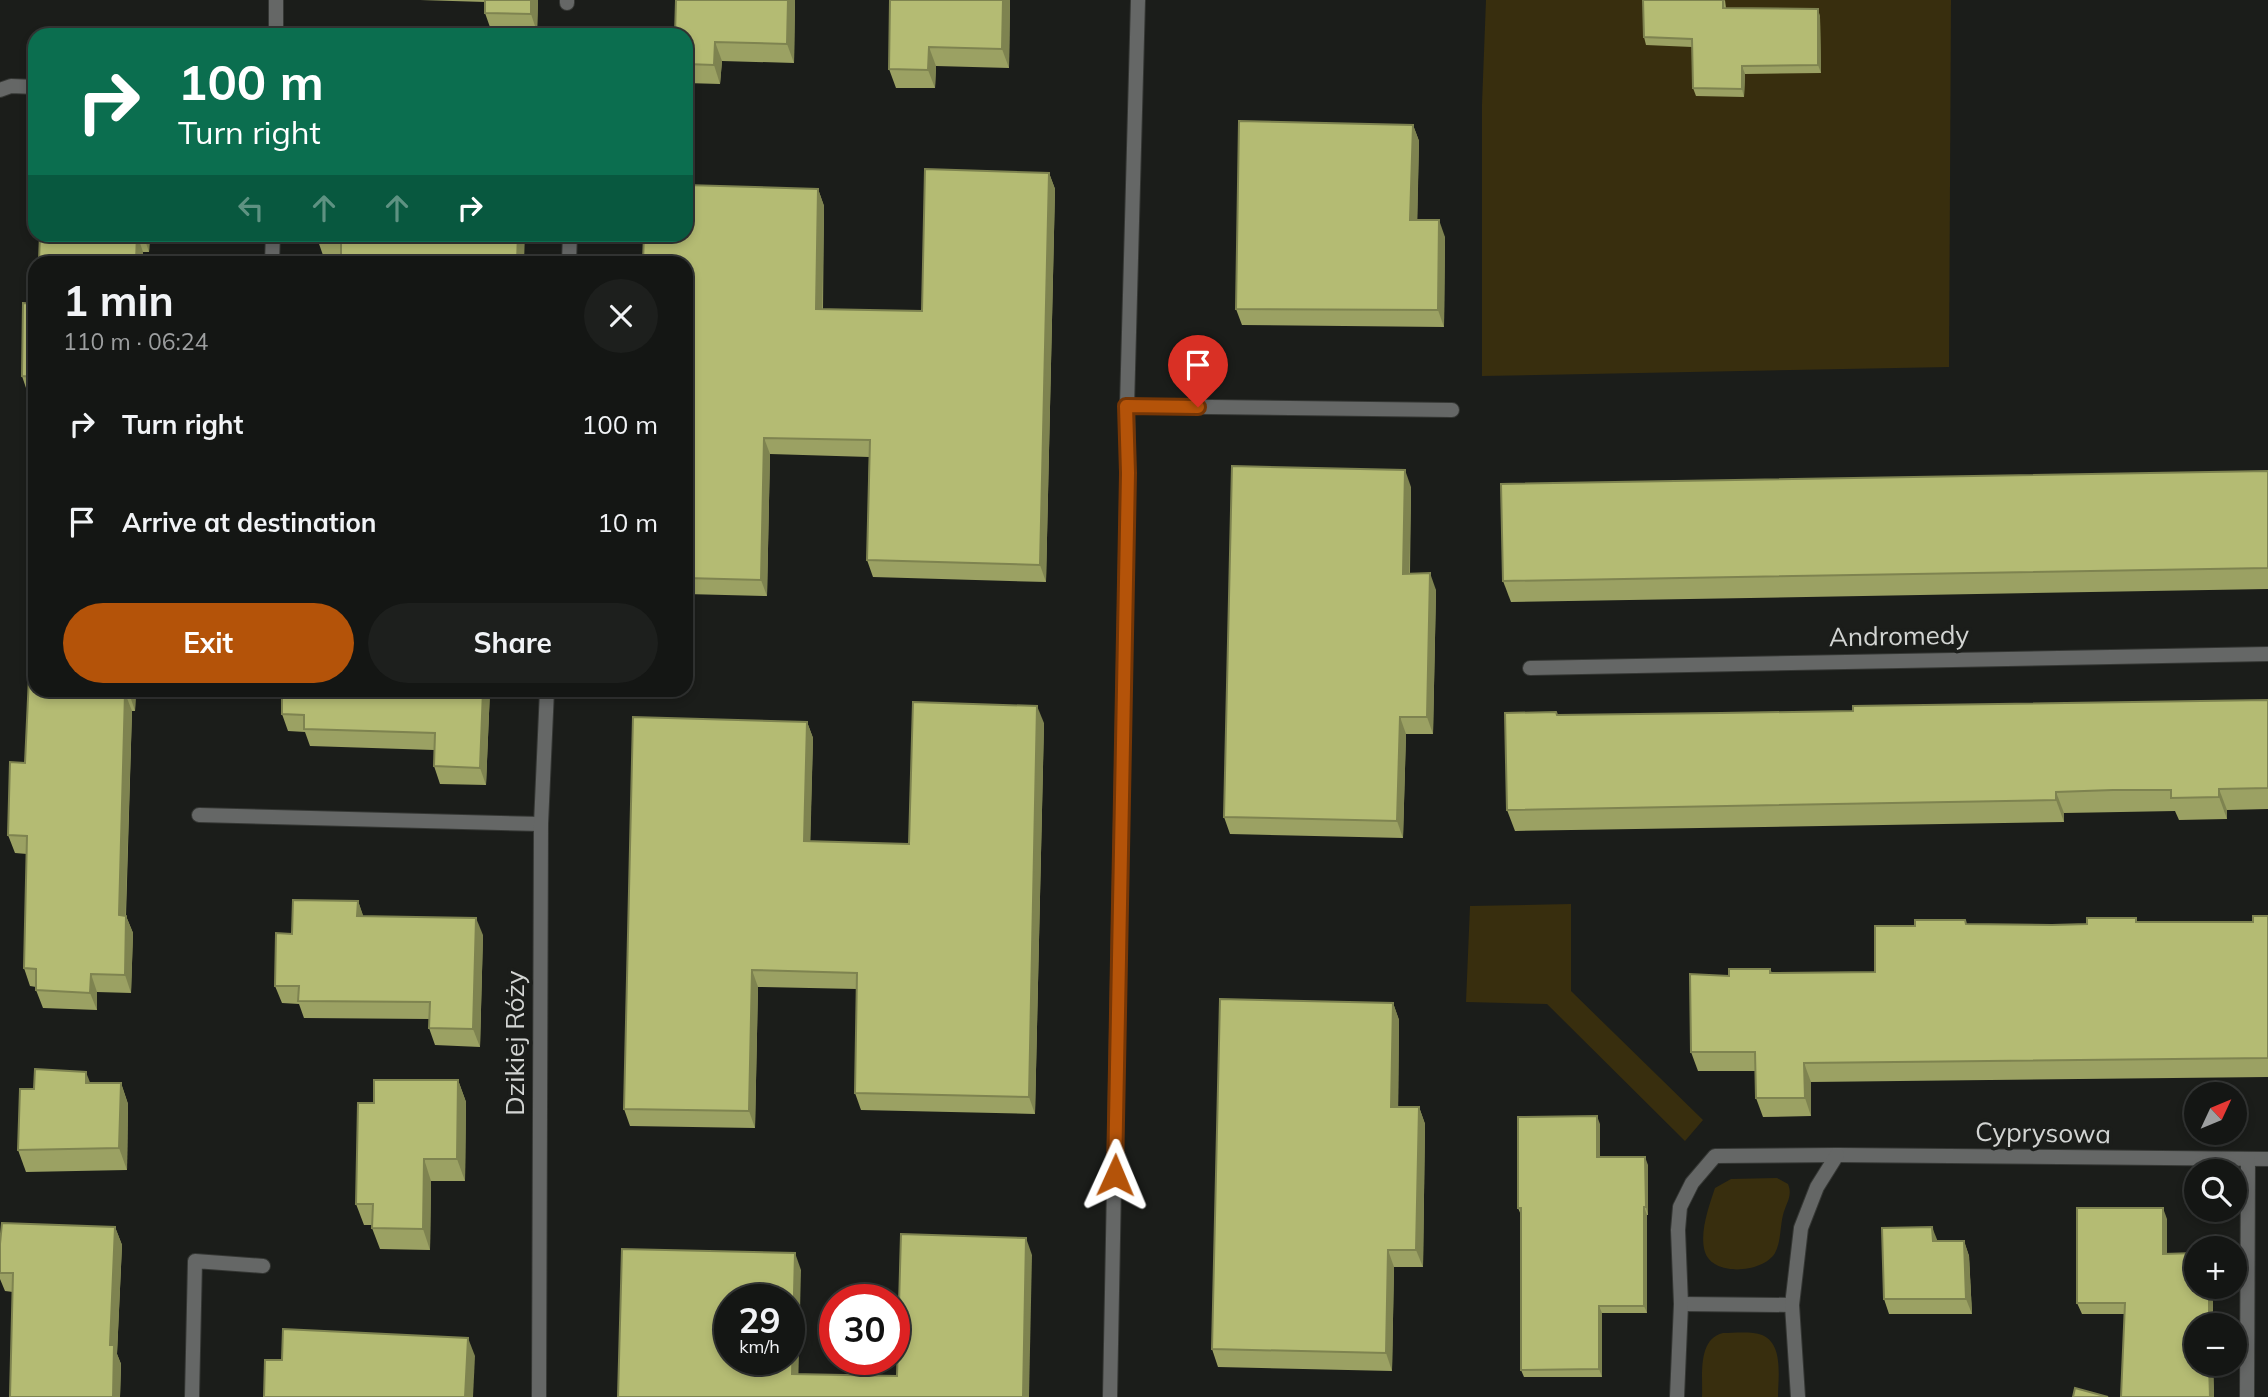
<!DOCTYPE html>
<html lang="en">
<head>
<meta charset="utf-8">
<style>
	body { margin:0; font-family:Mulish,sans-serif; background:#1d1f1d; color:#f1f3f6; height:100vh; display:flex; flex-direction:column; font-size:26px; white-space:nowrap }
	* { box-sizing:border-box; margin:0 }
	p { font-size:23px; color:#9d9fa0 }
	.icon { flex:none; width:38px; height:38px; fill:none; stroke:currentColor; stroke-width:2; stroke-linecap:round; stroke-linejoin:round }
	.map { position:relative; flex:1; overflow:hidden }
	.drawer { position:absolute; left:28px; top:256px; width:665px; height:441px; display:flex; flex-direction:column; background:#141614; border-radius:21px; box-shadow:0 4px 10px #0003,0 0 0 2px #333534 }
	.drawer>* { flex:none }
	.banner { position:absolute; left:28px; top:28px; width:665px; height:214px; border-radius:21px; box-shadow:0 4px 10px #0003,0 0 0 2px #333534; background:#0b6e4f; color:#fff; overflow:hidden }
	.needle { width:46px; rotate:46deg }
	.fabs { position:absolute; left:2184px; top:1082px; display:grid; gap:14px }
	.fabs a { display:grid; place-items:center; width:63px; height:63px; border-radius:50%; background:#141614; box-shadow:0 4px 10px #0003,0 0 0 2px #333534; font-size:35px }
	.speed { position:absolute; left:714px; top:1284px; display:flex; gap:14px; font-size:35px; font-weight:700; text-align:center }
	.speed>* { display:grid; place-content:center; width:91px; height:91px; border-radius:50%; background:#141614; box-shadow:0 4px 10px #0003,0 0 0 2px #333534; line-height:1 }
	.speed small { font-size:18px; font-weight:400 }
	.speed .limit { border:10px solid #d22; background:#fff; color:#111 }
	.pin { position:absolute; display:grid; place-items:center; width:60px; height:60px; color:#fff; margin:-72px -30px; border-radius:50% 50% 50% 0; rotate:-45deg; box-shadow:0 0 7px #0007 }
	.pin .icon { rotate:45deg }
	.me { position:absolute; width:77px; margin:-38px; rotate:1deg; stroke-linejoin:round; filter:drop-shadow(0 0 5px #0008) }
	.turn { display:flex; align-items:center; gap:24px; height:147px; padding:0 35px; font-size:32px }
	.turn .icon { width:91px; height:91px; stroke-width:2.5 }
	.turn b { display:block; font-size:49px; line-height:60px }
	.lanes { display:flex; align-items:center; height:66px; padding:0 35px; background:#0003; justify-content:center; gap:35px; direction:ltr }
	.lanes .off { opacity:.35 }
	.round { display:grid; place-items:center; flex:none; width:74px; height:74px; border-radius:37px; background:#1d1f1d }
	.headline { display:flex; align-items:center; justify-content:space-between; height:119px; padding:0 35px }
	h1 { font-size:42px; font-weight:700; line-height:52px }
	.button { display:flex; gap:14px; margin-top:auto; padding:14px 35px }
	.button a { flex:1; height:80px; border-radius:42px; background:#b45309; color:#fff; font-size:28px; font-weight:700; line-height:80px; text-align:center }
	.button a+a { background:#1d1f1d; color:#f1f3f6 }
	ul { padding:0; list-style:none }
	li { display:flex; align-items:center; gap:21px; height:98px; padding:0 35px }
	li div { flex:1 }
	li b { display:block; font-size:26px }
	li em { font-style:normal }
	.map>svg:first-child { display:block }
</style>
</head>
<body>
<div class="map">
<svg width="2268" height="1397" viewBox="0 0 2268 1397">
	<rect width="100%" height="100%" fill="#1b1d1a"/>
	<g fill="#382e0e">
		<polygon points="1486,0 1951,0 1949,367 1482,376 1482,104"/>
		<polygon points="1571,904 1571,991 1703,1120 1685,1141 1547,1004 1466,1002 1470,906"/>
		<path d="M 1777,1178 L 1788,1184 C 1793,1196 1786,1203 1783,1215 C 1780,1227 1781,1242 1775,1253 C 1763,1273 1713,1277 1705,1252 C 1699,1233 1709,1206 1715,1188 L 1731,1179 Z"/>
		<path d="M 1723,1333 C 1734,1333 1752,1331 1762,1335 C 1784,1344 1778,1378 1778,1397 L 1702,1397 C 1703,1376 1697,1339 1723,1333 Z"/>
	</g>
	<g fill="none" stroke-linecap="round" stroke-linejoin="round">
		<defs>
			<polyline id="lane" points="567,3 567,0"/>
			<g id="street">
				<polyline points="276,35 276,0"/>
				<polyline points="0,90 11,86 35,87"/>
				<polyline points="272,262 273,234"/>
				<polyline points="569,262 570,234"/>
				<polyline points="1127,406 1452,410"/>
				<polyline points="1530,668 2268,654"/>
				<polyline points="199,815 541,824"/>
				<polyline points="1681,1304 1792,1305"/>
				<polyline points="192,1397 195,1261 263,1266"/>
				<polyline points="539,1397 541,824 547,690"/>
				<polyline points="1110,1397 1128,446 1127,406 1138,0"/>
				<polyline points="1677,1397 1681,1304 1678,1230 1680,1207 1692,1183 1715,1156 1837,1155 2268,1159"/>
				<polyline points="1798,1397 1792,1305 1801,1228 1817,1187 1837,1155"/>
				<polyline points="2247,1397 2248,1159"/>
			</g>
		</defs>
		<use href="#lane" stroke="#353734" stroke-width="16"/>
		<use href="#street" stroke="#353734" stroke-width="16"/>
		<use href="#lane" stroke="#656766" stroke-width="14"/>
		<use href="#street" stroke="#656766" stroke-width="14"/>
	</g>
	<g fill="#9ba163">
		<polygon points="420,0 538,0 537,32 491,30 485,13 485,2"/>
		<polygon points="676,0 795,0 794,63 722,61 720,84 686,83 686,35"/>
		<polygon points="890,0 1010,0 1009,68 936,66 935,88 896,88 889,69"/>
		<polygon points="1725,0 1726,8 1818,9 1820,17 1821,73 1745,74 1744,97 1696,96 1693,88 1692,47 1646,45 1644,37"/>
		<polygon points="1413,125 1419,141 1417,220 1445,237 1444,327 1242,325 1236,309"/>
		<polygon points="1049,173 1055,189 1046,582 873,577 867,560 869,457 770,454 767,596 686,594 686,262 818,189 824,206 823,309 922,311"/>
		<polygon points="40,234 150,234 149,252 143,252"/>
		<polygon points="318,234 524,262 343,262 342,259 324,258 318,241"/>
		<polygon points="35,304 35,395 28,394 22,376"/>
		<polygon points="2268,471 2268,589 1511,602 1503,581"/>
		<polygon points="1411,487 1410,573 1436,590 1433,734 1406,734 1403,838 1230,834 1224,817"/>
		<polygon points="35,690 136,690 135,711 132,711 126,916 133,933 131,993 97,992 97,1010 43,1008 36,990 36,987 30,986 24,968 27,854 15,853 8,835 25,763"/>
		<polygon points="282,690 490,690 486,785 440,784 434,766 434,750 310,746 305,732 288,731 282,714"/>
		<polygon points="2268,700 2268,809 2227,810 2227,819 2179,820 2175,811 2121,812 2064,813 2064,822 1515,831 1507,810 1556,712 1558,715 1853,711"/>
		<polygon points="807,722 813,738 810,841 909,844 1044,723 1035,1114 861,1110 855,1093 857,989 758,987 755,1128 630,1126 624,1109"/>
		<polygon points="358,901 363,916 483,935 480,1047 435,1045 429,1028 429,1019 304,1018 299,1004 282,1003 275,986 292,934"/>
		<polygon points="2268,916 2268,1077 1811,1082 1811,1116 1763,1117 1756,1098 1755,1071 1698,1071 1691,1052 1729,976 1770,969 1772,973 1875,972 1967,924 2052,925 2138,922 2253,922"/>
		<polygon points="1393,1003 1399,1020 1398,1107 1419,1107 1425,1124 1423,1267 1394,1267 1392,1371 1218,1367 1212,1349"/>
		<polygon points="458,1080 466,1102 465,1181 431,1181 430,1250 380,1249 372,1228 372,1225 364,1225 356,1204 374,1103"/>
		<polygon points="90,1083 121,1083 128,1104 127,1170 26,1172 18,1150 34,1089"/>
		<polygon points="1600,1124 1600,1157 1648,1165 1648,1215 1647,1215 1647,1313 1602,1313 1602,1377 1524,1377 1521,1370 1521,1215 1518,1208"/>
		<polygon points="2167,1219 2167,1254 2196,1363 2213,1363 2214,1397 2125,1314 2082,1314 2077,1303"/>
		<polygon points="115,1227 122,1245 117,1354 121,1364 120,1397 10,1397 13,1292 5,1291 0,1279 0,1244"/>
		<polygon points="1937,1241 1964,1241 1969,1256 1972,1314 1889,1314 1884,1299"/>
	</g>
	<g fill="#7e8350">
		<polygon points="531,0 538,0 537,32 531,14"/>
		<polygon points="788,0 795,0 794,63 787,44"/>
		<polygon points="1003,0 1010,0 1009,68 1002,49"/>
		<polygon points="1818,9 1820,17 1821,73 1818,65"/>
		<polygon points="715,42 722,61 720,84 714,65"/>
		<polygon points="929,47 936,66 935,88 928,70"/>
		<polygon points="1742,66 1745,74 1744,97 1742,89"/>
		<polygon points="1413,125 1419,141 1417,237 1410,220"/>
		<polygon points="1049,173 1055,189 1046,582 1040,565"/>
		<polygon points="818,189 824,206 822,326 816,309"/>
		<polygon points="1439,220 1445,237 1444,327 1438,310"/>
		<polygon points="137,234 143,252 143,262 136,262"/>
		<polygon points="143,234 150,234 149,252"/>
		<polygon points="518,234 525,234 524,262 517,262"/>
		<polygon points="764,438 770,454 767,596 761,580"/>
		<polygon points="1405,470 1411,487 1409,591 1403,574"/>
		<polygon points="1430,573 1436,590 1433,734 1427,717"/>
		<polygon points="129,690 136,690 135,711 129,693"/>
		<polygon points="483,690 490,690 486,785 480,768"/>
		<polygon points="125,693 132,711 125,933 119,915"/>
		<polygon points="1037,706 1044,723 1035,1114 1029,1097"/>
		<polygon points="1400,717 1406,734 1403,838 1397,821"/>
		<polygon points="807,722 813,738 810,858 804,841"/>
		<polygon points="2219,789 2227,810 2227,819 2219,797"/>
		<polygon points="2056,792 2064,813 2064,822 2056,800"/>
		<polygon points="358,901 364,918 357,916"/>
		<polygon points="126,916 133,933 131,993 125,975"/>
		<polygon points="476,918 483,935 480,1047 473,1029"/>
		<polygon points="752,970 758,987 755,1128 749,1111"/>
		<polygon points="91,974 97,992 97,1010 90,993"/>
		<polygon points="1393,1003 1399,1020 1398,1124 1391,1107"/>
		<polygon points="1804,1063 1811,1082 1811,1116 1805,1098"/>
		<polygon points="86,1072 94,1093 86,1083"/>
		<polygon points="458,1080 466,1102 465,1181 457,1159"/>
		<polygon points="121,1083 128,1104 127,1170 119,1148"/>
		<polygon points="1419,1107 1425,1124 1423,1267 1416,1250"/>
		<polygon points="1597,1116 1600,1124 1600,1165 1597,1157"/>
		<polygon points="1645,1157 1648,1165 1648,1215 1646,1207"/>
		<polygon points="424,1159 431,1181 430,1250 423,1229"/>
		<polygon points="1644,1207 1647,1215 1647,1313 1644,1306"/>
		<polygon points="2163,1208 2167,1219 2167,1265 2163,1254"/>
		<polygon points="115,1227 122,1245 117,1354 121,1364 120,1397 113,1397 110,1345"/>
		<polygon points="1932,1227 1938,1242 1933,1241"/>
		<polygon points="1026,1238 1032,1255 1029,1397 1023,1397"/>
		<polygon points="1964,1241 1969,1256 1972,1314 1966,1299"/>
		<polygon points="1388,1250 1394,1267 1392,1371 1386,1353"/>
		<polygon points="795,1253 801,1270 798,1391 792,1374"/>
		<rect x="2209" y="1286" width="4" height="39"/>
		<polygon points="1599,1306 1602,1313 1602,1377 1599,1369"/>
		<polygon points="468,1338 475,1356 473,1397 465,1397"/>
		<polygon points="2209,1363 2213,1363 2214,1397 2210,1397"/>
	</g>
	<g fill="#b4bb73" stroke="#7e8350" stroke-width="2" fill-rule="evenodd">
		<polygon points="485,0 531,0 531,14 485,13"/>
		<polygon points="676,0 788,0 787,44 715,42 714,65 686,64 686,35 675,35"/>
		<polygon points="890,0 1003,0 1002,49 929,47 928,70 889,69"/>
		<polygon points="1643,0 1723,0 1723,8 1818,9 1818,65 1742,66 1742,89 1693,88 1692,39 1644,37"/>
		<polygon points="1239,121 1413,125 1410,220 1439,220 1438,310 1236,309"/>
		<polygon points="925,169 1049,173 1040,565 867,560 870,440 764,438 761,580 686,578 686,262 643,262 644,234 686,234 686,185 818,189 816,309 922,311"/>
		<polygon points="40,234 137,234 136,262 39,262"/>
		<polygon points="318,234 518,234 517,262 472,262 472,259 341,256 341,241 318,241"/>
		<polygon points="23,303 35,304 35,377 22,376"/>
		<polygon points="35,438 35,507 33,507"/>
		<polygon points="1232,466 1405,470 1403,574 1430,573 1427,717 1400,717 1397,821 1224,817"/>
		<polygon points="2268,471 2268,568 1503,581 1501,484"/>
		<polygon points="31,634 35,634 35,690 129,690 129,693 125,693 119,915 126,916 125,975 91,974 90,993 36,990 36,969 24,968 27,836 8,835 10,762 25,763"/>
		<polygon points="282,690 483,690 480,768 434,766 435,733 304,729 304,715 282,714"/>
		<polygon points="2268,700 2268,788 2219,789 2219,797 2171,798 2171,790 2113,790 2056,792 2056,800 1507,810 1505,713 1556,712 1557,715 1721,713 1853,711 1853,706"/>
		<polygon points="913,702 1037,706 1029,1097 855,1093 857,973 752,970 749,1111 624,1109 633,717 807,722 804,841 909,844"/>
		<polygon points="293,900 358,901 357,916 476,918 473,1029 429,1028 430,1002 298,1001 299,986 275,986 276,933 292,934"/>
		<polygon points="2253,916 2268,916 2268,1058 1804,1063 1805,1098 1756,1098 1755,1052 1691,1052 1690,974 1729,976 1729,969 1770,969 1770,973 1875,972 1875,926 1915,926 1915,920 1965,920 1966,924 2052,925 2087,924 2087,918 2136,918 2136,922 2253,922"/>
		<polygon points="1220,999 1393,1003 1391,1107 1419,1107 1416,1250 1388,1250 1386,1353 1212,1349"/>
		<polygon points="35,1069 86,1072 86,1083 121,1083 119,1148 18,1150 20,1089 34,1089"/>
		<polygon points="374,1080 458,1080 457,1159 424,1159 423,1229 372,1228 373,1204 356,1204 358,1103 374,1103"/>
		<polygon points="1597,1116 1597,1157 1645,1157 1646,1207 1644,1207 1644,1306 1599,1306 1599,1369 1521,1370 1521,1208 1518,1208 1518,1117"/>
		<polygon points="2077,1208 2163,1208 2163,1254 2196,1253 2196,1286 2209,1286 2209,1325 2196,1325 2196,1363 2209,1363 2210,1397 2121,1397 2125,1303 2077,1303"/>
		<polygon points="2,1223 115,1227 110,1345 114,1345 113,1397 10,1397 13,1273 0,1273 0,1244"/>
		<polygon points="1932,1227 1933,1241 1964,1241 1966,1299 1884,1299 1882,1228"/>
		<path d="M 901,1234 L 1026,1238 L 1023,1397 L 618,1397 L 622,1249 L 795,1253 L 792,1374 L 897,1376 ZM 730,1300 L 789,1300 L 789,1360 L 730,1360 Z"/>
		<polygon points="283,1329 468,1338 465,1397 264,1397 265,1360 282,1360"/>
		<polygon points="2075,1388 2108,1397 2073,1397"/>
	</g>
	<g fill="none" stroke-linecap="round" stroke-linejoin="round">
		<defs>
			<polyline id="route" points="1115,1175 1128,473 1126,406 1198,407"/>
		</defs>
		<use href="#route" stroke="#753606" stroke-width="18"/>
		<use href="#route" stroke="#b45309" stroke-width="12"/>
	</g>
	<g text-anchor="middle" stroke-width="7" stroke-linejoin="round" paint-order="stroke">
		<g font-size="26" fill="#d2d4d2" stroke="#1b1d1a">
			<text transform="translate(1899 636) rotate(-1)" y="9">Andromedy</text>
			<text transform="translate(515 1043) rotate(-90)" y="9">Dzikiej Róży</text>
			<text transform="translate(2043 1133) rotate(1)" y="9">Cyprysowa</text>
		</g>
	</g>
</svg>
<div class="fabs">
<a><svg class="needle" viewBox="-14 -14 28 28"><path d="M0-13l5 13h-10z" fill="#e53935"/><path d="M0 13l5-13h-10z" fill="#9d9fa0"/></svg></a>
<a><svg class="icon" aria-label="search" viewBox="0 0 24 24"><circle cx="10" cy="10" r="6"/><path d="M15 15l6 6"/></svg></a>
<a>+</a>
<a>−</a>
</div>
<div class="speed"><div>29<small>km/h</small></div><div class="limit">30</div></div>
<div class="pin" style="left:1198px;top:407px;background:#d93025"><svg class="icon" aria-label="arrive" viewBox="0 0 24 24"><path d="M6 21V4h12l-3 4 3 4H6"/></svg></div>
<svg class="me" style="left:1115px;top:1175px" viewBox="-20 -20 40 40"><path d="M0-17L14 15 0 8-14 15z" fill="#b45309" stroke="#fff" stroke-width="4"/></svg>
<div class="banner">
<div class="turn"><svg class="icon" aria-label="right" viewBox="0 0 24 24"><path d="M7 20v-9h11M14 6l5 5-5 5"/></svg><div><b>100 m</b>Turn right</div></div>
<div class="lanes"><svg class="icon off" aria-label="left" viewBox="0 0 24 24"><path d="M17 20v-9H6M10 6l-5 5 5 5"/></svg><svg class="icon off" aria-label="ahead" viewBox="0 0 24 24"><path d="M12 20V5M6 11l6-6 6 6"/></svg><svg class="icon off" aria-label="ahead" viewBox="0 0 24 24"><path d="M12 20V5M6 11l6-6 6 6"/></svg><svg class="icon" aria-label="right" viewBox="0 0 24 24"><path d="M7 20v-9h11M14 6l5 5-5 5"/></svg></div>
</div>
<section class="drawer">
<div class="headline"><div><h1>1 min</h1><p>110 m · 06:24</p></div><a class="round"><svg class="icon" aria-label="close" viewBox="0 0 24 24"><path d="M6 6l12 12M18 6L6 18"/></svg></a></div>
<ul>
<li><svg class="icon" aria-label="right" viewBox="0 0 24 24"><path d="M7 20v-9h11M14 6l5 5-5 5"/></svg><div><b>Turn right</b></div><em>100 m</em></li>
<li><svg class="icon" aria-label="arrive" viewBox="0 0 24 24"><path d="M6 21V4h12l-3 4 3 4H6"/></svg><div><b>Arrive at destination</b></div><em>10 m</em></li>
</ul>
<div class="button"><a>Exit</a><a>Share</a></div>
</section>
</div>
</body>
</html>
